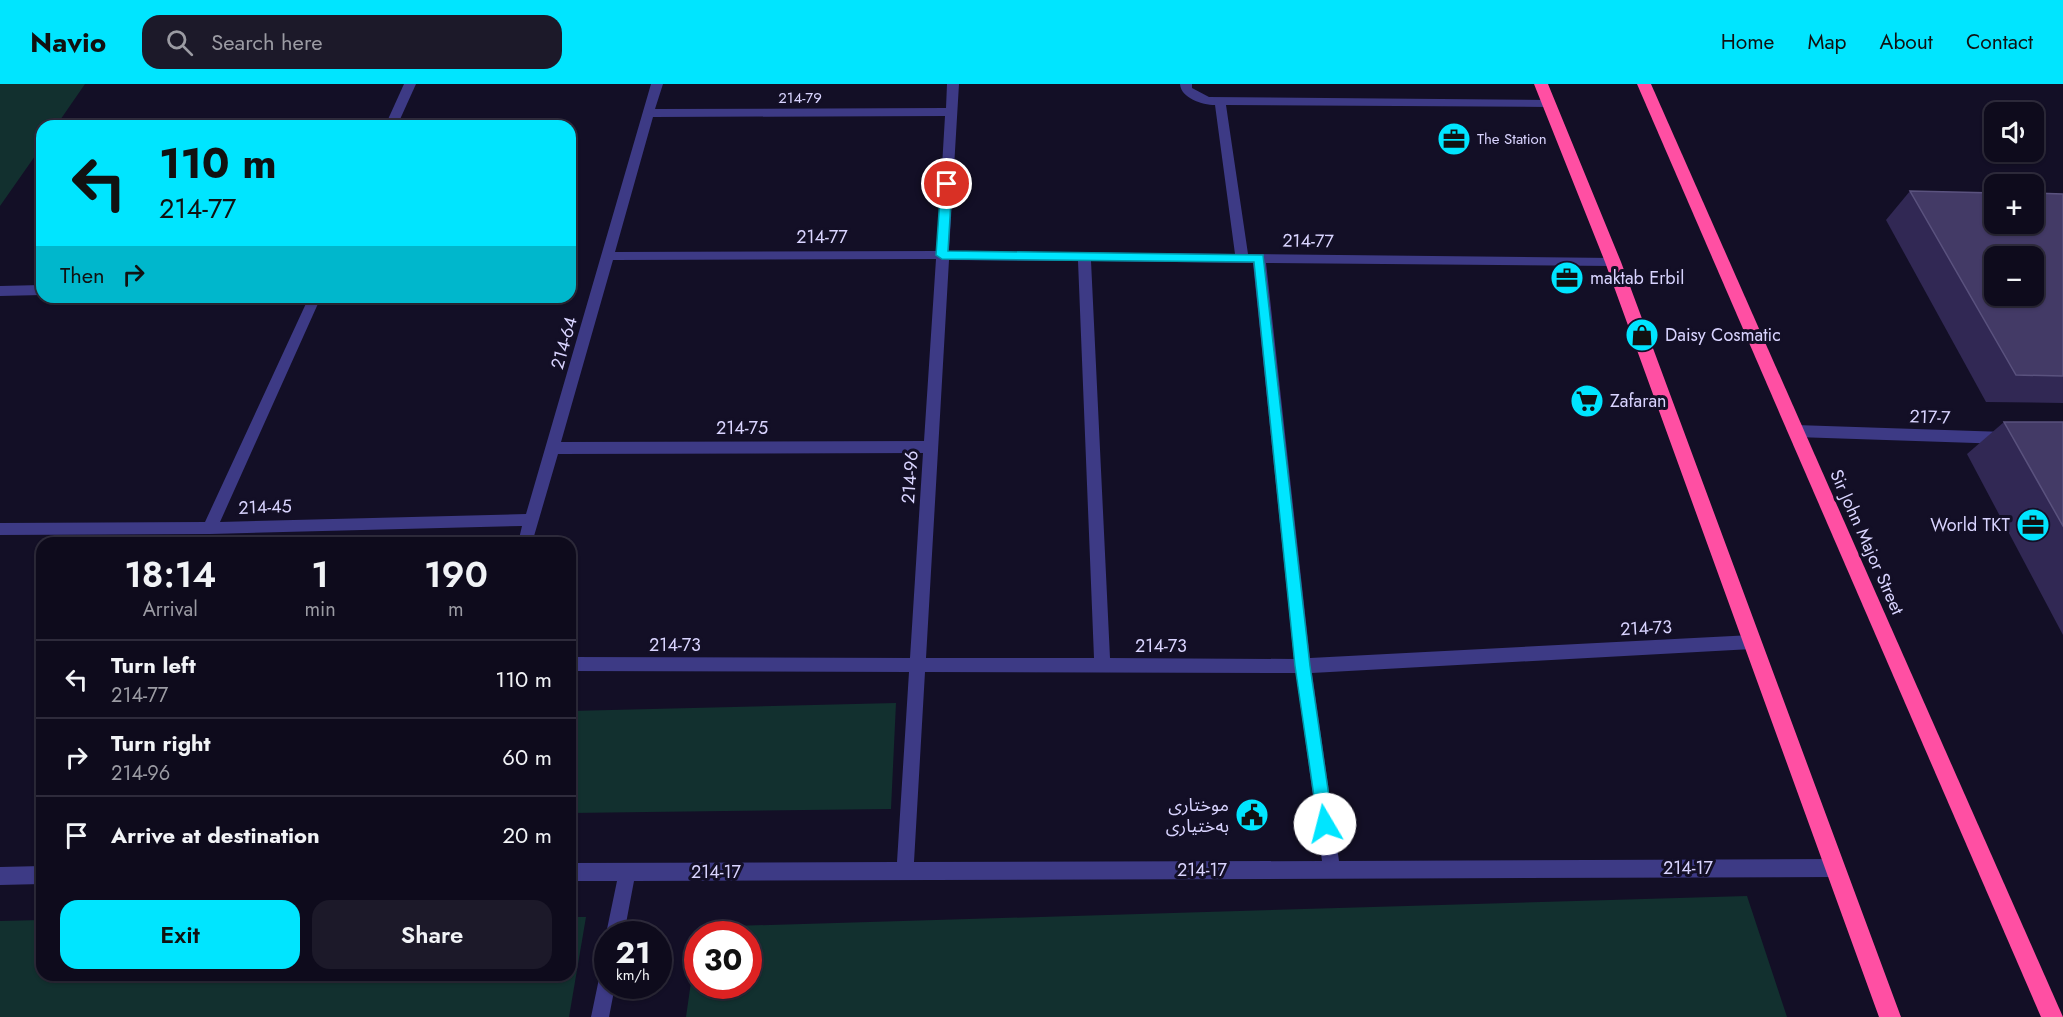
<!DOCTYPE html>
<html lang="en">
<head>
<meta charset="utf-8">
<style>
	body { margin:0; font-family:Jost,"Noto Sans Arabic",sans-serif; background:#1c1929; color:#f1f3f6; height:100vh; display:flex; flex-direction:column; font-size:22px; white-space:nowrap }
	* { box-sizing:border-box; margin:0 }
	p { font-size:20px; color:#9b9ba3 }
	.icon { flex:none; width:33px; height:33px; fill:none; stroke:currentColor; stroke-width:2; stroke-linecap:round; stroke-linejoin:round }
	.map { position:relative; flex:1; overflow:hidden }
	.drawer { position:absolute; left:36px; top:453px; width:540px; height:444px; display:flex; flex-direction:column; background:#0e0b1c; border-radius:18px; box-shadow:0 2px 4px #0004,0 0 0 2px #2e2b3b }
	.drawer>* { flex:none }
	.banner { position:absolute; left:36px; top:36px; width:540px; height:183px; border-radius:18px; box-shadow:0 2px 4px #0004,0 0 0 2px #2e2b3b; background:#00e5ff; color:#111; overflow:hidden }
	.buttons { position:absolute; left:1984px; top:18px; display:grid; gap:12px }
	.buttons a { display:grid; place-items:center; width:60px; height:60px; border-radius:12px; background:#0e0b1c; box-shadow:0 2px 4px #0004,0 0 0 2px #2e2b3b; font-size:30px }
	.speed { position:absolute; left:594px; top:837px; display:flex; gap:12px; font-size:30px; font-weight:700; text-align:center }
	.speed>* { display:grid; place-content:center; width:78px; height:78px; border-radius:50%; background:#0e0b1c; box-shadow:0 2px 4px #0004,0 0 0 2px #2e2b3b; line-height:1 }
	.speed small { font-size:15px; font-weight:400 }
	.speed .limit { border:9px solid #d22; background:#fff; color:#111 }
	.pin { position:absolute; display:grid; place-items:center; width:51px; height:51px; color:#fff; margin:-26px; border:3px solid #fff; border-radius:50%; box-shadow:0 2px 6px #0007 }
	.me { position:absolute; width:66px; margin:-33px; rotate:352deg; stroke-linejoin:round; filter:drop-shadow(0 0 4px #0008) }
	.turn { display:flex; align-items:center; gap:21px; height:126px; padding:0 24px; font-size:27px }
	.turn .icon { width:78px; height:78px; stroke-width:2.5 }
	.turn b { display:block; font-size:42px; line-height:51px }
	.then { display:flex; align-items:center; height:57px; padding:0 24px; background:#0003; gap:12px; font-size:22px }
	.eta { display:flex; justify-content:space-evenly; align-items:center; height:102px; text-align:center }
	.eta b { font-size:36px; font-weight:600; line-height:42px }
	.action { display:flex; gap:12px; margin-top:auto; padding:12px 24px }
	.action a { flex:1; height:69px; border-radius:18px; background:#00e5ff; color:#111; font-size:24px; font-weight:600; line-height:69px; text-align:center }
	.action a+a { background:#1c1929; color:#f1f3f6 }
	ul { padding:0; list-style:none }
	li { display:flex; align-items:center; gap:18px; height:78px; padding:0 24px; border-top:2px solid #2e2b3b }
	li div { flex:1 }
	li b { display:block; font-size:22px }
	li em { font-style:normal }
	header { display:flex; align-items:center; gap:36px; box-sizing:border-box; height:84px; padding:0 30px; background:#00e5ff; color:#111 }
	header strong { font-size:28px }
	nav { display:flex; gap:33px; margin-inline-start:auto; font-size:21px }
	.search { width:420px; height:54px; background:#1c1929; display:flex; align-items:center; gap:15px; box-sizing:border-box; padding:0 21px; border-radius:18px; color:#9b9ba3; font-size:22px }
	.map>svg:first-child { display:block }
</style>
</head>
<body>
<header>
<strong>Navio</strong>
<div class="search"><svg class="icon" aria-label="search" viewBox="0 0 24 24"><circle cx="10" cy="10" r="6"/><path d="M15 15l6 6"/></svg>Search here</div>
<nav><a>Home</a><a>Map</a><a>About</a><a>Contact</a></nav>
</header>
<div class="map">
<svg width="2063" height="933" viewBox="0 0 2063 933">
	<rect width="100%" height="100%" fill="#130f26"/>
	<g fill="#12302f">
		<polygon points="0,0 85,0 56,42 42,42 42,62 0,122"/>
		<polygon points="896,619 891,725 570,729 570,627"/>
		<polygon points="1747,812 1787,933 686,933 697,856 698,902 748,902 748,850 698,850 700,843"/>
		<polygon points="570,833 586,833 569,933 0,933 0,837 42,836 42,891 570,891"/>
	</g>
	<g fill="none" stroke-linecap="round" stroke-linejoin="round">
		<g fill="#3d3a85" fill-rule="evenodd">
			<polygon points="404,0 416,0 397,42 385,42"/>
			<path d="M 651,0 L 663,0 L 655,25 L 946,24 L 947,0 L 959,0 L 949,167 L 1235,170 L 1215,21 C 1202,21 1181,14 1180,0 L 1192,0 L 1192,4 L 1209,13 L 1552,16 L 1554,19 L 1548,23 L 1226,21 L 1248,170 L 1613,174 L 1619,178 L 1613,182 L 1266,179 L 1310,574 L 1752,551 L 1758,553 L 1760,558 L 1758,563 L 1752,565 L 1312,589 L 1339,777 L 1835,775 L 1841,778 L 1844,784 L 1841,790 L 1835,793 L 634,797 L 624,850 L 608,850 L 608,854 L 606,850 L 617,797 L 570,797 L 570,779 L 897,778 L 909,588 L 570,587 L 570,573 L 910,574 L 923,369 L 558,370 L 532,459 L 518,459 L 522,442 L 210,450 L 0,451 L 0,439 L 205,438 L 309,213 L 321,213 L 220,438 L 526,430 ZM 945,32 L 937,167 L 615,168 L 653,33 ZM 936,175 L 924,357 L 561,358 L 613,176 ZM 949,176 L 1078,177 L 1094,574 L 926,574 ZM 1091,177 L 1253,179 L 1294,575 L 1110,574 ZM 925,588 L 1296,589 L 1322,777 L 914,778 Z"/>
			<polygon points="42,201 42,211 0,212 0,202"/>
			<polygon points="1796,341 2005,348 2012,354 2005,360 1796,353 1789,347"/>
			<polygon points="42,782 42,800 0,801 0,783"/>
			<polygon points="608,883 608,902 615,902 609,933 591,933 601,885"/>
		</g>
		<g fill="#ff4fa3" fill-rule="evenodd">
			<polygon points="1534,0 1548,0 1621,178 1901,933 1879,933 1605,178"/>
			<polygon points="1637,0 1651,0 2063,933 2041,933"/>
		</g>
	</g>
	<g fill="#312854">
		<polygon points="1910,107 2063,110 2063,319 1986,318 1886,136"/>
		<polygon points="2004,338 2063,338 2063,551 1967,370"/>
	</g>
	<g fill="#433a66" stroke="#5a527e" stroke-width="1.5" fill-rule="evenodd">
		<path d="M 1910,107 L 1995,109 L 1995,140 L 2034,140 L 2034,109 L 2063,110 L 2063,292 L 2016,291 ZM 1995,172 L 2034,172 L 2034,212 L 1995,212 Z"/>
		<polygon points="2004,338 2063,338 2063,442"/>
	</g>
	<polygon fill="#00e5ff" stroke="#0095a6" stroke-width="1.5" points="947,96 952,100 948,167 1263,171 1310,582 1333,740 1331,746 1325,748 1320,746 1318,740 1295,582 1254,178 942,175 936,171 941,100"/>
	<defs>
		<symbol id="office-disc" viewBox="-11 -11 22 22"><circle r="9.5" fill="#00e5ff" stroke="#130f26"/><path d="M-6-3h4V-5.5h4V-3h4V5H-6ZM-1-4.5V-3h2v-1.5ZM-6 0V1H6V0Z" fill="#111"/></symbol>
		<symbol id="shop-disc" viewBox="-11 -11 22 22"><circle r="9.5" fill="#00e5ff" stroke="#130f26"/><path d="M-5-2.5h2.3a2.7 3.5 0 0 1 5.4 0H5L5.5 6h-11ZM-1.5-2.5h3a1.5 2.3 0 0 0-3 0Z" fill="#111"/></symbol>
		<symbol id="supermarket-disc" viewBox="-11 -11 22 22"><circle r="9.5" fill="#00e5ff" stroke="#130f26"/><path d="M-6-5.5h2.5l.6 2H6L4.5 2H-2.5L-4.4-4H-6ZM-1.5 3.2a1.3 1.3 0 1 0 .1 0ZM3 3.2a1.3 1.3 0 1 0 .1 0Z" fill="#111"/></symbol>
		<symbol id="civic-disc" viewBox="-11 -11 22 22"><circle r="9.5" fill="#00e5ff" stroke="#130f26"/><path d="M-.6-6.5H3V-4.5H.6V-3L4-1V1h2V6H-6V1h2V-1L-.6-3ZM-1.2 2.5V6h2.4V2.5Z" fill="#111"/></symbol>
	</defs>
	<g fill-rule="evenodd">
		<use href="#office-disc" x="1435" y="36" width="38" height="38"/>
		<use href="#office-disc" x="1548" y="175" width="38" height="38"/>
		<use href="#shop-disc" x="1623" y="232" width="38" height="38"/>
		<use href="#supermarket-disc" x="1568" y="298" width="38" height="38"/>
		<use href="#office-disc" x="2014" y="422" width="38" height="38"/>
		<use href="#civic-disc" x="1233" y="712" width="38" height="38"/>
	</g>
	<g text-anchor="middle" stroke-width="6" stroke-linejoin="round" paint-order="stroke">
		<g font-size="15" fill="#d9d4ff" stroke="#130f26">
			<text x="800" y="19">214-79</text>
		</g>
		<g font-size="15" fill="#d9d4ff" stroke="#130f26" text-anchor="start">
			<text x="1477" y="60">The Station</text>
		</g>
		<g font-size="18" fill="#d9d4ff" stroke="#130f26">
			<text x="822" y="159">214-77</text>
			<text transform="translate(1308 157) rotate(1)" y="6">214-77</text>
			<text transform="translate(564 259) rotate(-74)" y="6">214-64</text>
			<text transform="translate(1930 333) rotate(2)" y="6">217-7</text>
			<text x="742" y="350">214-75</text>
			<text transform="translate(910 393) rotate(-86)" y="6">214-96</text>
			<text transform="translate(265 423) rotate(-2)" y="6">214-45</text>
			<text transform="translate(1867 458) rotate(66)" y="6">Sir John Major Street</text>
			<text transform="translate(1646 544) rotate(-3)" y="6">214-73</text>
			<text x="675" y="567">214-73</text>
			<text x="1161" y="568">214-73</text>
			<text x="1688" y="790">214-17</text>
			<text x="1202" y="792">214-17</text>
			<text x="716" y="794">214-17</text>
		</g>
		<g font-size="18" fill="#d9d4ff" stroke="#130f26" text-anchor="start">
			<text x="1590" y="200">maktab Erbil</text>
			<text x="1665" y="257">Daisy Cosmatic</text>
			<text x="1610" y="323">Zafaran</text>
			<text x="2010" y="447" text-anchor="end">World TKT</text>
			<text x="1229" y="727" text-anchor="end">موختاری<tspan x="1229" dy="21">بە‌ختیاری</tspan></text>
		</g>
	</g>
</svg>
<div class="buttons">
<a><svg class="icon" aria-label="sound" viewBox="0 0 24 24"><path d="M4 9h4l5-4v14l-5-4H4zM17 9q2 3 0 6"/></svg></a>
<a>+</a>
<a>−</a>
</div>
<div class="speed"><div>21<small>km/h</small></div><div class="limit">30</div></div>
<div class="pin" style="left:947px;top:100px;background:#d93025"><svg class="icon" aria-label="arrive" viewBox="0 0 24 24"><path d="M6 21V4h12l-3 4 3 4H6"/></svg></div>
<svg class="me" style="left:1325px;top:740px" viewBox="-20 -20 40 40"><circle r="19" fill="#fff"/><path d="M0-13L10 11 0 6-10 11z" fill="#00e5ff"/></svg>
<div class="banner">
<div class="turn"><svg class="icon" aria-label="left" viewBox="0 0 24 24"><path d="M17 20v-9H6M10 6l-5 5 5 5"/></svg><div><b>110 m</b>214-77</div></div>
<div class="then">Then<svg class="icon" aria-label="right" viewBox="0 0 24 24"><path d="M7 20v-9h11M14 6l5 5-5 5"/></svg></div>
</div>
<section class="drawer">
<div class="eta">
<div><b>18:14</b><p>Arrival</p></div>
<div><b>1</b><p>min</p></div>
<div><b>190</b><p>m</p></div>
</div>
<ul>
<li><svg class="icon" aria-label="left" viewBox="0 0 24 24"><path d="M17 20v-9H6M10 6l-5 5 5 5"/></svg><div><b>Turn left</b><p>214-77</p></div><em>110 m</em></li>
<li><svg class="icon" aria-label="right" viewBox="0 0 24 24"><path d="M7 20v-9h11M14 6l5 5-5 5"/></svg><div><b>Turn right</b><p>214-96</p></div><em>60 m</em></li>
<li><svg class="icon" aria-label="arrive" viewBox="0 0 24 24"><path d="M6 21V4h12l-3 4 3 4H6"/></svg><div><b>Arrive at destination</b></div><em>20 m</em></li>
</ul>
<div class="action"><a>Exit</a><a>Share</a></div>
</section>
</div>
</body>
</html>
